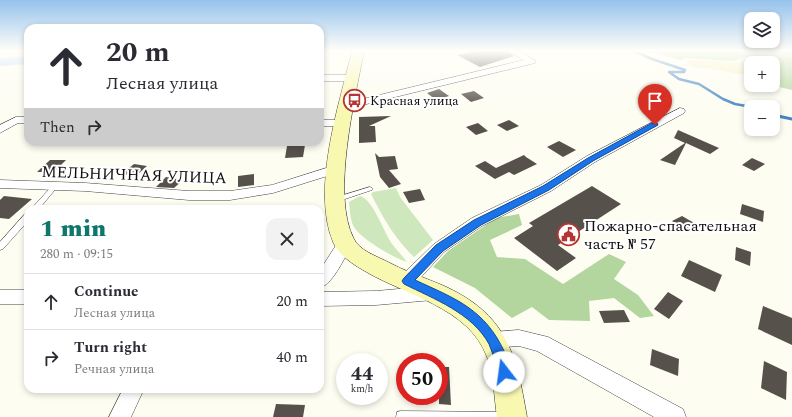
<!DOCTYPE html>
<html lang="en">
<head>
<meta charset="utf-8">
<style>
	body { margin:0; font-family:Spectral,serif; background:#f2f2f3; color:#2b2b33; height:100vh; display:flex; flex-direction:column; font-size:15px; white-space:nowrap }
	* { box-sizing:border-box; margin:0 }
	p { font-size:13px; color:#7c7c81 }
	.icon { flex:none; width:22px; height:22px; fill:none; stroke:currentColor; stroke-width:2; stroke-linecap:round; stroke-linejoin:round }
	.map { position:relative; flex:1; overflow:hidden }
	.side { position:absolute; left:24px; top:205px; width:300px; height:188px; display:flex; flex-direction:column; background:#fff; border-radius:12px; box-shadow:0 2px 6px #0003 }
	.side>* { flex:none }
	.banner { position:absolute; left:24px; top:24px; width:300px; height:122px; border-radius:12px; box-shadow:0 2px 6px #0003; background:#fff; color:#2b2b33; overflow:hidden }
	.tools { position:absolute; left:744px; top:12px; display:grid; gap:8px }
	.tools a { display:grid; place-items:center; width:36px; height:36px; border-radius:8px; background:#fff; box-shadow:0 2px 6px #0003; font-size:20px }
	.speed { position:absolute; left:336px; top:353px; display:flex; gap:8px; font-size:20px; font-weight:700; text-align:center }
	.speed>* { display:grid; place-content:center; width:52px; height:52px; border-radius:50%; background:#fff; box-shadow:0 2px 6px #0003; line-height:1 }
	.speed small { font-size:10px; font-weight:400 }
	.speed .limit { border:6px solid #d22; background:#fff; color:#111 }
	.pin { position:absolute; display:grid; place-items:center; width:34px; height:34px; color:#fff; margin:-41px -17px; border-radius:50% 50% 50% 0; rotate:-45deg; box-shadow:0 0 4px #0007 }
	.pin .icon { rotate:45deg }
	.me { position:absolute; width:44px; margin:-22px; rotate:345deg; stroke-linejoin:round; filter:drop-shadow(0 0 3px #0008) }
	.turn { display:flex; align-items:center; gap:14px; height:84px; padding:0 16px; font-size:18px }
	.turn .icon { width:52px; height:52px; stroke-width:2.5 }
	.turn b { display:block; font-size:28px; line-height:34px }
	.then { display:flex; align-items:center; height:38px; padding:0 16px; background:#0003; gap:8px; font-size:15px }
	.round { display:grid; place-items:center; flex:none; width:42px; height:42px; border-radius:12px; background:#f2f2f3 }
	.headline { display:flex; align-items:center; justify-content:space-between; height:68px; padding:0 16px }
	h1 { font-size:24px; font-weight:800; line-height:30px; color:#0f766e }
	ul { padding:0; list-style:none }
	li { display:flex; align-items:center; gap:12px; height:56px; padding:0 16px; border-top:1px solid #e1e1e2 }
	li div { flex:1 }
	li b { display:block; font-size:15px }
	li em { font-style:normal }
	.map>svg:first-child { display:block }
</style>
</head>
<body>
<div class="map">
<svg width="792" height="417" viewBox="0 0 792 417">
	<rect width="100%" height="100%" fill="#fefdf2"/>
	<g fill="#cfe7bd">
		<path d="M 396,188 L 400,197 L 433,240 L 414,257 C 393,236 384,219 371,194 L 373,192 Z"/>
		<path d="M 360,196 C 374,200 384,234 393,245 C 397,251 403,256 407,262 C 394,258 361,239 354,227 C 350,220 350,210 349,202 Z"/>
	</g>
	<g fill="#b2d69d">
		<polygon points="646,51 792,51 792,90 771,85 773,85 773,72 779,70 773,63 758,58 743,57 734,61 685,58 682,60"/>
		<polygon points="519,214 522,225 490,240 497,257 525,259 563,284 609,254 626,262 614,279 638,295 654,316 640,318 614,298 589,301 590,321 549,320 532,307 512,318 475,288 433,267 448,251 496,218"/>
	</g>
	<polygon fill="#f6f0c1" points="748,59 765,63 751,63 750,76 712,69 693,67 687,63 687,60 720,61 734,63"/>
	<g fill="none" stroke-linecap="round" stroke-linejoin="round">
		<polyline stroke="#4686c4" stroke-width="2.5" points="634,51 652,59 685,70 684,72 669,72 679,79 699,84 723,99 735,104 752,107"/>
		<polyline stroke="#4686c4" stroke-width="3" points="773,115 792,119"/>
		<polygon fill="#bad8f2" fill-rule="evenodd" points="28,56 28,64 0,66 0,58"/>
	</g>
	<g fill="#57514c">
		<polygon points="476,51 507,51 514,56 480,67 457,55"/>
		<polygon points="439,89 449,96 436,100 427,93"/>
		<polygon points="474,91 484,98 471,102 461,94"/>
		<polygon points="391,116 369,126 375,126 376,142 359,143 359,117"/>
		<polygon points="509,120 519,126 507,131 497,125"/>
		<polygon points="478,123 488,131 476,135 466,127"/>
		<polygon points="678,130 719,148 710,154 686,143 675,165 660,160 685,143 674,138"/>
		<polygon points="559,141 576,150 563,157 547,147"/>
		<polygon points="305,145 303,157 285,158 287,146"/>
		<polygon points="375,153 379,157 395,156 398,169 389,170 401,184 389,188 380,177"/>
		<polygon points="524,155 526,157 537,164 514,175 509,172 495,179 475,166 485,161 496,168"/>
		<polygon points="752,158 765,164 754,171 742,165"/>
		<polygon points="50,160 66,160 54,172 37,172"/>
		<polygon points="134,164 147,166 136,176 122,174"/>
		<polygon points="254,174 254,185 238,187 238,176"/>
		<polygon points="166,177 183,180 174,188 156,187"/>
		<polygon points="592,186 621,204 558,245 576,258 557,271 514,238 533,226 529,223"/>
		<polygon points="420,189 425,200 409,203 403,192"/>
		<polygon points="4,196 32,199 9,219 0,218 0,200"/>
		<polygon points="742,204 764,211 763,222 740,214"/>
		<polygon points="682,216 696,224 686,230 672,221"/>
		<polygon points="736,247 751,252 750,266 735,260"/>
		<polygon points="689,260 722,275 715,292 681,276"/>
		<polygon points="668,292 683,301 669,319 654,309"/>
		<polygon points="763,306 792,318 792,345 758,329"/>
		<polygon points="624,310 630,322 604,323 599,311"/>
		<polygon points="652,349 679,359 678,376 650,365"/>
		<polygon points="764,361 787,372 786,400 761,388"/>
		<polygon points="439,367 449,367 451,405 439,404"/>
		<polygon points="276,404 305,405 303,417 273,417"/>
	</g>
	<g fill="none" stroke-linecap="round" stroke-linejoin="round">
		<defs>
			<g id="lane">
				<polygon points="55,184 58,186 39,209 31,209 53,185"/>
				<polygon points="370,187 372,188 373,189 372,190 336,202 333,200 334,198"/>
				<polygon points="25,214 28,214 28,221 3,249 0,250 0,242"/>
				<polygon points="401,411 506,412 510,413 511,417 396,417 397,412"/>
			</g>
			<g id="street">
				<polygon points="508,51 519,51 536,61 535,63 346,109 341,106 342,104 524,60"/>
				<polygon points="320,75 352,75 357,78 352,81 320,81"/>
				<polygon points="680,108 684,109 685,111 684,113 595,162 551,191 482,226 444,252 413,286 407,288 401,286 399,281 401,276 434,244 472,218 541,185 587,156"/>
				<polygon points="16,117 28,117 28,123 18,123 0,133 0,125"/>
				<polygon points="320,120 342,120 347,123 342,126 320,126"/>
				<polygon points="336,165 340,166 342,169 340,172 273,193 230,200 189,200 85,191 0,188 0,180 85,183 189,191 230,191 272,185"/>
				<path d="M 345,237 L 350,239 L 353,243 C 345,256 334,283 320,288 L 320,270 L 340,239 Z"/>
				<polygon points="433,286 439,288 442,293 439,298 433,300 376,305 320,306 320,292 376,291"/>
				<rect x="0" y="290" width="28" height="14"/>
				<polygon points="519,330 548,337 683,409 686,417 654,417 537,351 519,346 493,348 486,346 484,340 486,334 493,332"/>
				<polygon points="123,389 144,389 131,417 109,417"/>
			</g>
			<path id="secondary" d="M 352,51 L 364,51 C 355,99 331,196 354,239 C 359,250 376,256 386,261 C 404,271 423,277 442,285 C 507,314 516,353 527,417 L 497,417 C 494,397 494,376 487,357 C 469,307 404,295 363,270 C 351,263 339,255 333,242 C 311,189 339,105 352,51 Z"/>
		</defs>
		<use href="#lane" stroke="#424242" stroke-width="1"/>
		<use href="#street" stroke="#424242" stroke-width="1"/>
		<use href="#secondary" stroke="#313131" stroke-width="1"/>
		<use href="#lane" fill="#fff" fill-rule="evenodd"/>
		<use href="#street" fill="#fff" fill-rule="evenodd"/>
		<use href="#secondary" fill="#f9f8b1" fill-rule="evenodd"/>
	</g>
	<linearGradient id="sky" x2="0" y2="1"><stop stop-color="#95c2ec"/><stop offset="0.46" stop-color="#fffef9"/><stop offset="1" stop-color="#fffef9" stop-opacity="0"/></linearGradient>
	<rect width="792" height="110" fill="url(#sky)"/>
	<path fill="#1a73e8" stroke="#114b97" d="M 652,123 L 657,123 L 658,125 L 593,161 L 549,190 L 481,225 L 443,251 L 415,280 C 456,299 485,309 505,353 C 508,360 511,370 508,377 L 504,379 L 499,377 C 495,366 494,355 489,344 C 472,313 434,299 404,284 L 402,281 L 404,278 L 436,245 L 474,220 L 543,186 L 588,158 Z"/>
	<defs>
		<symbol id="bus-ring" viewBox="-11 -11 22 22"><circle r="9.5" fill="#fff" stroke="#b53630" stroke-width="1.5"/><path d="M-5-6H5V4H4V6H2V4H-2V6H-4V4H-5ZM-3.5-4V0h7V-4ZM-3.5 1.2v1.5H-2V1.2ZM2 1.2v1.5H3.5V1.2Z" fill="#b53630"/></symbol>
		<symbol id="civic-ring" viewBox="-11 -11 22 22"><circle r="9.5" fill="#fff" stroke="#b53630" stroke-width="1.5"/><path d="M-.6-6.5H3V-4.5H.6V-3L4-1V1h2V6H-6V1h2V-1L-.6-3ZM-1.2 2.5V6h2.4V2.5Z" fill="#b53630"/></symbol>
	</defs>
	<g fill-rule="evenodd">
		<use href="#bus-ring" x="342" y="88" width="25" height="25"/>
		<use href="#civic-ring" x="556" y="222" width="25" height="25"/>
	</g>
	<g text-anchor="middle" stroke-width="4" stroke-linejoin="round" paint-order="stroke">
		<g font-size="13" fill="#0f0f0f" stroke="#fff" text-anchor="start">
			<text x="370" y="105">Красная улица</text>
		</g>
		<g font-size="16" fill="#0f0f0f" stroke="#fff">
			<text transform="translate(134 174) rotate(2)" y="6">МЕЛЬНИЧНАЯ УЛИЦА</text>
		</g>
		<g font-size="16" fill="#0f0f0f" stroke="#fff" text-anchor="start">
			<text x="584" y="231">Пожарно-спасательная<tspan x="584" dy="18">часть № 57</tspan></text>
		</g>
	</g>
</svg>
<div class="tools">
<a><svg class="icon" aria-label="layers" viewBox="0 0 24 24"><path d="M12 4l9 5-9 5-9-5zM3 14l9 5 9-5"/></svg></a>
<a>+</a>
<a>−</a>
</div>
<div class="speed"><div>44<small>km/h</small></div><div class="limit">50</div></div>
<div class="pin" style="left:655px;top:125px;background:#d93025"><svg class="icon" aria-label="arrive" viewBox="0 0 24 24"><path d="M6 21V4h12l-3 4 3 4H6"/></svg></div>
<svg class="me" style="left:504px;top:372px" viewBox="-20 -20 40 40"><circle r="19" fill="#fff"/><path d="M0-13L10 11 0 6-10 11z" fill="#1a73e8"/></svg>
<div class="banner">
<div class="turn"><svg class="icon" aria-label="ahead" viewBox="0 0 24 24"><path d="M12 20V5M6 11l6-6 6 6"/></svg><div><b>20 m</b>Лесная улица</div></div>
<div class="then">Then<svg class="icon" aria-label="right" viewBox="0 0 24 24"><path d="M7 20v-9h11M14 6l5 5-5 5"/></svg></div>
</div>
<section class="side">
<div class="headline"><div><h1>1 min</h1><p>280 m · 09:15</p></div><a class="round"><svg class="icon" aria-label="close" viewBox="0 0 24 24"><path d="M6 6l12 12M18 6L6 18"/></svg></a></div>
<ul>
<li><svg class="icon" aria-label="ahead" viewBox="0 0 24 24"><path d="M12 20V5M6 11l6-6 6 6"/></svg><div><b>Continue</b><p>Лесная улица</p></div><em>20 m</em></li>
<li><svg class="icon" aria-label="right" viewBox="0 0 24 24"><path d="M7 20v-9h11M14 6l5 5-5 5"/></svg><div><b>Turn right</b><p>Речная улица</p></div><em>40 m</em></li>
</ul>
</section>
</div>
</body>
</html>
